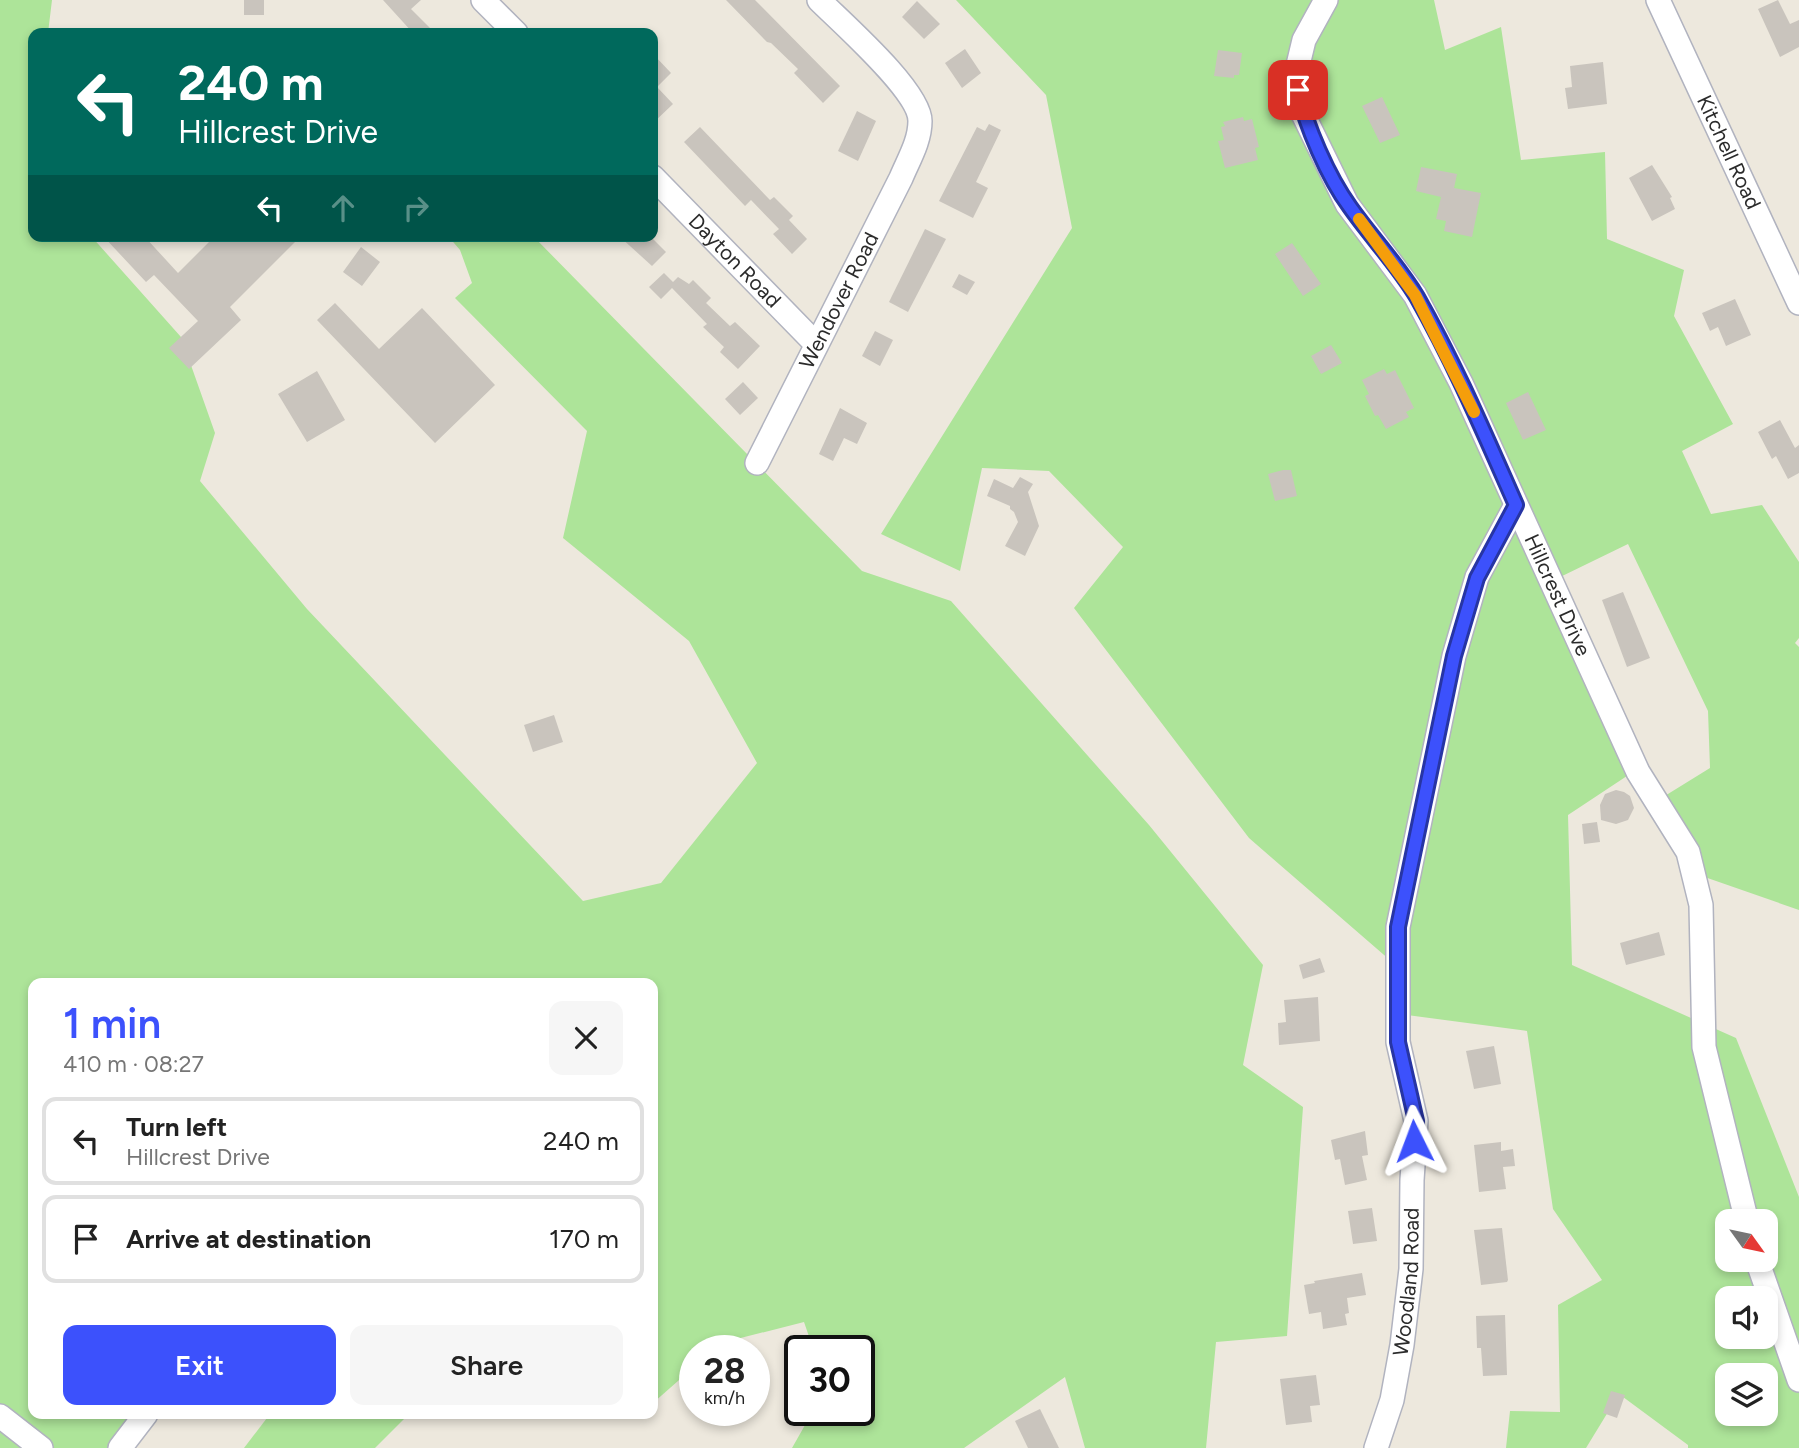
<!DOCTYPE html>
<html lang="en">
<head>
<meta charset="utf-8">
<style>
	body { margin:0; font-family:Figtree,sans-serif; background:#f6f6f6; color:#222; height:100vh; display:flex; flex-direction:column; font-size:26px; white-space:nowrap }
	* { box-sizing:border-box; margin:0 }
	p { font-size:23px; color:#767676 }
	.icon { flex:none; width:38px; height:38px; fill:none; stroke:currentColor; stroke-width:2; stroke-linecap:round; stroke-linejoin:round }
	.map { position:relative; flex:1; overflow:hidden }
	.sheet { position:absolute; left:28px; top:978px; width:630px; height:441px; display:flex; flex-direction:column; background:#fff; border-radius:14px; box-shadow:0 4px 10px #0003 }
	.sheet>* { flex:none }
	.top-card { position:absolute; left:28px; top:28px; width:630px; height:214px; border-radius:14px; box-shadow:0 4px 10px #0003; background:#00695c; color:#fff; overflow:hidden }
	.needle { width:46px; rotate:123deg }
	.tools { position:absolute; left:1715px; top:1209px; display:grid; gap:14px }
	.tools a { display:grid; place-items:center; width:63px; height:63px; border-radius:14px; background:#fff; box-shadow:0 4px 10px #0003; font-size:35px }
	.speed { position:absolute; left:679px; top:1335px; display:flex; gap:14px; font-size:35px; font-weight:700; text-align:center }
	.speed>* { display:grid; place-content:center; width:91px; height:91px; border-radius:50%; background:#fff; box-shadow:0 4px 10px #0003; line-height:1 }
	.speed small { font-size:18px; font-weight:400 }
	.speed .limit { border:4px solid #111; border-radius:10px; background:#fff; color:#111 }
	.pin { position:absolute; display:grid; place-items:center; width:60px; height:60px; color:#fff; margin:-30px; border-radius:14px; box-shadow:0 4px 10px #0006 }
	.me { position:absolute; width:77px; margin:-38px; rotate:357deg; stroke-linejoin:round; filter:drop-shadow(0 0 5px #0008) }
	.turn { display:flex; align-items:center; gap:24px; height:147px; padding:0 35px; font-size:32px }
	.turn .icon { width:91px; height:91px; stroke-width:2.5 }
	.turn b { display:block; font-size:49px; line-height:60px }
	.lanes { display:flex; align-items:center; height:66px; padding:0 35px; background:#0003; justify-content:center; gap:35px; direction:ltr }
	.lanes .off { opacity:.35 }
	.round { display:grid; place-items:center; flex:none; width:74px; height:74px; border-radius:14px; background:#f6f6f6 }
	.head { display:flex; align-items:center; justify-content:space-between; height:119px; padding:0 35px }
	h1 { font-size:42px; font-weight:600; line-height:52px; color:#3c51fc }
	.button { display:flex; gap:14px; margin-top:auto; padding:14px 35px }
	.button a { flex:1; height:80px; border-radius:14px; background:#3c51fc; color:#fff; font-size:28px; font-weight:600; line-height:80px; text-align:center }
	.button a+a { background:#f6f6f6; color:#222 }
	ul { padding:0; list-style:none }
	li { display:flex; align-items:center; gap:21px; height:88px; margin:0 14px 10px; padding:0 21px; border:4px solid #e0e0e0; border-radius:14px }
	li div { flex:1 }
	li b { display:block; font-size:26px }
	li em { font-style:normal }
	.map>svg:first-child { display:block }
</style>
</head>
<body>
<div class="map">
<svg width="1799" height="1448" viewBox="0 0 1799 1448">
	<rect width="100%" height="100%" fill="#ede8dd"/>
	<g fill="#ade499" fill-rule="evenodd">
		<polygon points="0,0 52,0 48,33 33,33 33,236 91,236 181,337 215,433 200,481 307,609 583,901 661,883 757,763 689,641 563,538 587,431 455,298 472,283 460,250 448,236 533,236 862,571 951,601 1149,825 1263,965 1243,1065 1303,1107 1287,1336 1216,1342 1206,1448 1085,1448 1065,1377 964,1448 792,1448 813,1411 859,1410 859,1351 814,1351 804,1322 721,1343 712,1351 695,1351 695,1366 653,1403 653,984 33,984 33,1414 152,1414 127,1448 0,1448"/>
		<path d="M 956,0 L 1434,0 L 1445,50 L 1501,27 L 1521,160 L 1605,152 L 1607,239 L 1684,270 L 1674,316 L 1733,424 L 1682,451 L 1711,514 L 1762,505 L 1799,562 L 1799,638 L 1795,643 L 1799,647 L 1799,910 L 1696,874 L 1655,802 L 1710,768 L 1708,711 L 1628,544 L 1554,580 L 1639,768 L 1568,815 L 1572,965 L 1736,1038 L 1799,1197 L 1799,1448 L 1688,1448 L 1688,1445 L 1619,1394 L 1586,1448 L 1506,1448 L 1510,1411 L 1560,1412 L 1558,1305 L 1602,1280 L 1553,1209 L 1527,1031 L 1392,1013 L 1391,961 L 1249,838 L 1074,608 L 1123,547 L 1049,471 L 982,468 L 960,571 L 881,534 L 1072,228 L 1046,95 ZM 1727,1222 L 1766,1222 L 1766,1260 L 1727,1260 ZM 1727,1298 L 1766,1298 L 1766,1337 L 1727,1337 ZM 1727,1376 L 1766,1376 L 1766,1414 L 1727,1414 Z"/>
		<polygon points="270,1414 409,1414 375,1448 244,1448"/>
	</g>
	<g fill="#c9c4bd">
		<rect x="244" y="0" width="20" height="15"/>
		<polygon points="383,0 421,0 411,9 435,33 413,33"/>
		<polygon points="726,0 755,0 840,86 823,103 794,73 798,69 771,43 767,42"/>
		<polygon points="1778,0 1790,24 1799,20 1799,47 1780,57 1758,9"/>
		<polygon points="917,1 940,24 924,39 902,17"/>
		<polygon points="965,49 981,73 962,88 945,63"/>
		<polygon points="1218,50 1242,53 1239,75 1234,75 1234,78 1214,76"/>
		<polygon points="653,54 671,73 657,87 673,104 653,123"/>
		<polygon points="1603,62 1607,104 1568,109 1565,88 1572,87 1570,66"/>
		<polygon points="1382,97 1400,135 1380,143 1362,106"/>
		<polygon points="857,111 876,121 858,161 838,151"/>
		<polygon points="1243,117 1244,121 1252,119 1259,147 1255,148 1258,160 1225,168 1218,141 1224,140 1221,127 1225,126 1223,122"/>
		<polygon points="989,124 1001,130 976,182 988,188 973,218 939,201 977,127 985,131"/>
		<polygon points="700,127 770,200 774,197 793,216 789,220 807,239 792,254 773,234 779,229 751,200 745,206 684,142"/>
		<polygon points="1652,165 1672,197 1670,198 1675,209 1652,221 1629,178"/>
		<polygon points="1421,167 1457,174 1454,188 1481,193 1472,237 1444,231 1446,221 1436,219 1441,197 1416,191"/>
		<polygon points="925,229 946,239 908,312 889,302"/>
		<polygon points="103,236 144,236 178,273 215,236 301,236 230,307 241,320 189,369 169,348 198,321 154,275 146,282"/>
		<polygon points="619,236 650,236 666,252 652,266"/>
		<polygon points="1292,243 1321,284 1303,296 1275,254"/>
		<polygon points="361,247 380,262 362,286 343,272"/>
		<polygon points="664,273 673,282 678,277 689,284 693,280 711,298 706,303 730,326 735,322 760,346 738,369 720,352 724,347 703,327 707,324 672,288 661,299 649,287"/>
		<polygon points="959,274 975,282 967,295 952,287"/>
		<polygon points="1735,299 1751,335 1726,346 1718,327 1710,331 1702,313"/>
		<polygon points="335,303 379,349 422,308 495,385 435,443 317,320"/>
		<polygon points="875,331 893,340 880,366 862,356"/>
		<polygon points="1331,345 1342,363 1321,374 1311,356"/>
		<polygon points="1384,369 1387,374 1395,370 1414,408 1406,412 1409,417 1386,429 1378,415 1375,416 1365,396 1369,394 1362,380"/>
		<polygon points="317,371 345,420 307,442 278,394"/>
		<polygon points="743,382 758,398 740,415 725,399"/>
		<polygon points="1528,392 1546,430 1523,440 1506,403"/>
		<polygon points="840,408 867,423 857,444 844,438 833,461 819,454"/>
		<polygon points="1780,420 1795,448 1799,445 1799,473 1788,479 1776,456 1772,459 1758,432"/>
		<polygon points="1283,470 1291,470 1297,496 1275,501 1268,474"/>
		<polygon points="1020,477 1033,484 1028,492 1039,526 1025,556 1005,546 1018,522 1014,512 1010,509 1010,506 987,496 994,479 1013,488"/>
		<polygon points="1623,592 1650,658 1627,667 1602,600"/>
		<polygon points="554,715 563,742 533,752 524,725"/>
		<polygon points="1616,790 1624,792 1630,796 1634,808 1628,820 1616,824 1601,820 1600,805 1605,794"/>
		<polygon points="1597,822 1600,842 1584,844 1582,824"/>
		<polygon points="1659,932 1665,955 1626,965 1620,943"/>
		<polygon points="1320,958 1325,972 1303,979 1299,965"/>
		<polygon points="1318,997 1320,1041 1279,1045 1278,1023 1286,1022 1284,1000"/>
		<polygon points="1494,1046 1501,1084 1474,1089 1466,1051"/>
		<polygon points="1365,1131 1368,1155 1362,1156 1367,1180 1345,1185 1340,1159 1335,1160 1331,1140"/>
		<polygon points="1501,1142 1501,1151 1513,1149 1515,1166 1503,1167 1506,1189 1479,1192 1474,1145"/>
		<polygon points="1372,1208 1377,1241 1353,1244 1348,1211"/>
		<polygon points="1502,1228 1508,1280 1507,1282 1481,1285 1474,1230"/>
		<polygon points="1362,1273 1366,1295 1347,1298 1349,1313 1345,1314 1347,1325 1323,1329 1321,1312 1309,1314 1304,1285 1315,1283 1314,1281"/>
		<polygon points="1505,1315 1507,1375 1483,1376 1481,1348 1477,1348 1476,1316"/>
		<polygon points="1316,1375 1320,1405 1310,1406 1312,1422 1286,1425 1280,1379"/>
		<polygon points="1611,1391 1625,1395 1617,1418 1603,1413"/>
		<polygon points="1040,1409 1059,1448 1028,1448 1015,1421"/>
	</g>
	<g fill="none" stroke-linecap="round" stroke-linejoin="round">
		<defs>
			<g id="minor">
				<polyline points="483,0 516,33"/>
				<path id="s1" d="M 1326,0 L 1304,40 L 1298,65 L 1298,90 L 1303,114 L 1347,204 L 1415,295 L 1461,383 L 1638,772 L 1688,852 L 1701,905 L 1704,1047 L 1747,1222"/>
				<path id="s2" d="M 1658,0 L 1799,303"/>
				<path id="s3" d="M 653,177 L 816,344"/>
				<path id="s4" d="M 757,463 L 901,178 C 909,159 920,141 920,121 C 920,91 842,23 819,0"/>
				<polyline points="1757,1260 1799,1380"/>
				<polyline points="0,1416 41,1448"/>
				<polyline points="120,1448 146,1414"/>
				<path id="s5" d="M 1376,1448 L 1392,1400 L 1402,1345 L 1411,1269 L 1412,1180 L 1416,1121 L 1398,1042 L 1398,927 L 1454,656 L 1477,577 L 1516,505"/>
			</g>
		</defs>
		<use href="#minor" stroke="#b1b3bf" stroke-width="26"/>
		<use href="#minor" stroke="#fff" stroke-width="23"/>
	</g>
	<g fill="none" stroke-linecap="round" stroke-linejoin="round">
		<defs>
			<path id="route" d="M 1298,90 C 1306,126 1328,177 1350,207 C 1371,237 1398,265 1417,297 C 1455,364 1485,435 1516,505 L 1477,578 L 1454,656 L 1398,927 L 1398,1042 L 1416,1121 L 1414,1141"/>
		</defs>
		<use href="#route" stroke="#2735a4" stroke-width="18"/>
		<use href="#route" stroke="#3c51fc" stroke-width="12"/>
		<polyline stroke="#f59e0b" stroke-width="12" points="1359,219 1415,295 1474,412"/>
	</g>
	<g text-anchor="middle" stroke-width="5" stroke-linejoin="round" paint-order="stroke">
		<g font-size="21" fill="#2b2b2b" stroke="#fff">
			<text dy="7" stroke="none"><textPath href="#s2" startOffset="168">Kitchell Road</textPath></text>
			<text dy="7" stroke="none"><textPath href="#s3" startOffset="117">Dayton Road</textPath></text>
			<text dy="7" stroke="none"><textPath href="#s4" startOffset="182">Wendover Road</textPath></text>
			<text dy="7" stroke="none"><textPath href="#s1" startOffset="667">Hillcrest Drive</textPath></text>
			<text dy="7" stroke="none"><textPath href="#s5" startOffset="170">Woodland Road</textPath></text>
		</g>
	</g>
</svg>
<div class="tools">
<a><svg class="needle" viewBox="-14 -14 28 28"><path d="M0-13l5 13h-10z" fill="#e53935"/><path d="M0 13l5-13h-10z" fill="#767676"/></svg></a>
<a><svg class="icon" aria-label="sound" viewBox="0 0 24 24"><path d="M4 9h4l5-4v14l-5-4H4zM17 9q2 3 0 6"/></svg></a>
<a><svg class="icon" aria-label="layers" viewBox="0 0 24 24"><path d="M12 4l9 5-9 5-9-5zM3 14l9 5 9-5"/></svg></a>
</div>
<div class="speed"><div>28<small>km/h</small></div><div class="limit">30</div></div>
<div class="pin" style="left:1298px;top:90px;background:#d93025"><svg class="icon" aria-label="arrive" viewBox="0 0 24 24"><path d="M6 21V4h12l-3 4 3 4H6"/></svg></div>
<svg class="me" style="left:1414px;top:1141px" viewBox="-20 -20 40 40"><path d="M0-17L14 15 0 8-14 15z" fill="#3c51fc" stroke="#fff" stroke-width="4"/></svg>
<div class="top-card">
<div class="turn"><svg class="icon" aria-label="left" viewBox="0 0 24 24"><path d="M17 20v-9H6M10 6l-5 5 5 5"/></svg><div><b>240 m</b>Hillcrest Drive</div></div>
<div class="lanes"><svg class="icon" aria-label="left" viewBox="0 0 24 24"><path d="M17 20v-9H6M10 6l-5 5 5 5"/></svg><svg class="icon off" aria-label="ahead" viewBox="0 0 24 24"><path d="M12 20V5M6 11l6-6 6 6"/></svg><svg class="icon off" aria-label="right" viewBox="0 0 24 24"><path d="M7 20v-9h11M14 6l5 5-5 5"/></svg></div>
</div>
<section class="sheet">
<div class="head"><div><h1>1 min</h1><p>410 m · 08:27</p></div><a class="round"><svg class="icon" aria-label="close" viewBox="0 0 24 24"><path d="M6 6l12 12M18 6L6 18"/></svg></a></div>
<ul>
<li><svg class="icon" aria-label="left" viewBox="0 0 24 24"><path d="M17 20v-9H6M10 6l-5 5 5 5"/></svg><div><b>Turn left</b><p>Hillcrest Drive</p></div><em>240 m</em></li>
<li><svg class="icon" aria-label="arrive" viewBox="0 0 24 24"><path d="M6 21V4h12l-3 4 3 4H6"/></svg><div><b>Arrive at destination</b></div><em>170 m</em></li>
</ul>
<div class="button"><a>Exit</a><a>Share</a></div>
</section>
</div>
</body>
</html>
